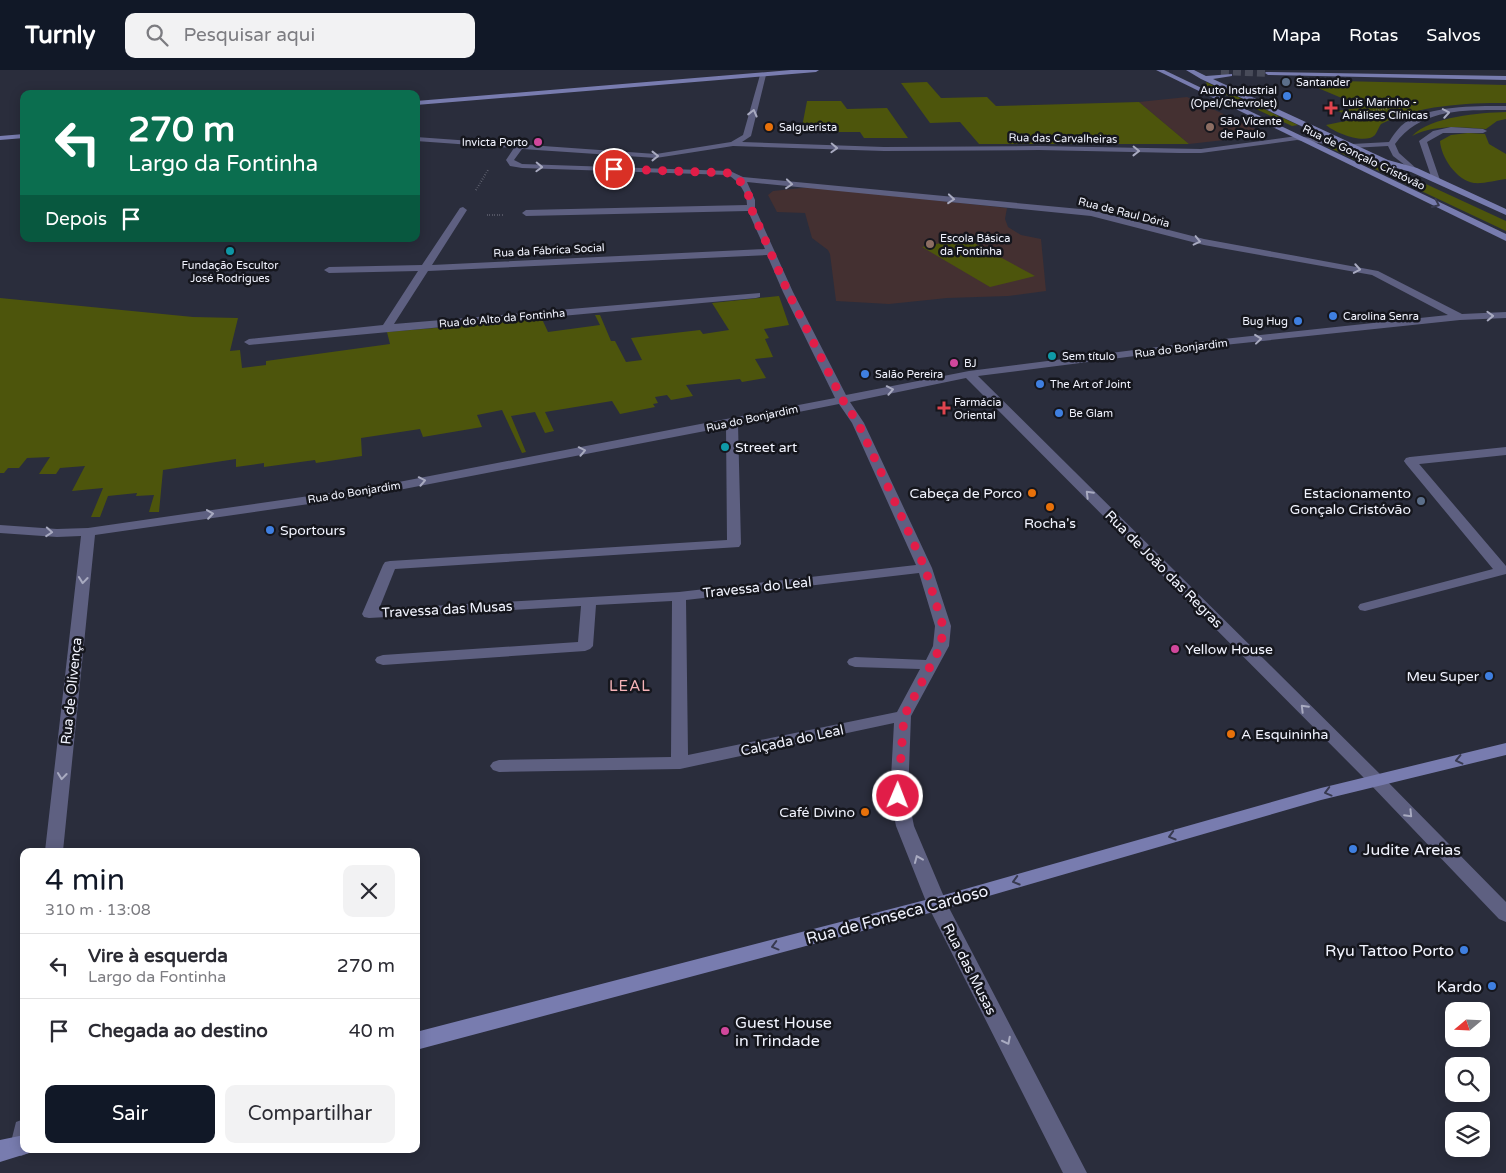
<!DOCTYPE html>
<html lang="pt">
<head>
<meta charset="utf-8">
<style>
	body { margin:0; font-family:"Varela Round",sans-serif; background:#f2f2f3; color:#2b2b33; height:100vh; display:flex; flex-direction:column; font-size:19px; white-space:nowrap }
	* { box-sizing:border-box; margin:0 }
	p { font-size:16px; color:#7c7c81 }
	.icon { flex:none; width:28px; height:28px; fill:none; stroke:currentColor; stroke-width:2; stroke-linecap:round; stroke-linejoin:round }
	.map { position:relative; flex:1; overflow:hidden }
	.side { position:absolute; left:20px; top:778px; width:400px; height:305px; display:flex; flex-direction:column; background:#fff; border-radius:10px; box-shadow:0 2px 12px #0003 }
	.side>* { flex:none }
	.hud { position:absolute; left:20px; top:20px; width:400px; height:152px; border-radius:10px; box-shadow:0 2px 12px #0003; background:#0b6e4f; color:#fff; overflow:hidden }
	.needle { width:32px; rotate:251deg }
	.tools { position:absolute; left:1445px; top:932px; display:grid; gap:10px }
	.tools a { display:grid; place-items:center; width:45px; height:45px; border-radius:10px; background:#fff; box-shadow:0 2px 12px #0003; font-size:25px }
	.pin { position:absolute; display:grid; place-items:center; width:42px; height:42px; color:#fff; margin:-21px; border:2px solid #fff; border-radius:50%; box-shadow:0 1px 5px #0007 }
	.me { position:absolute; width:55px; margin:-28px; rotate:1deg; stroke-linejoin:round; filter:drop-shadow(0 0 4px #0008) }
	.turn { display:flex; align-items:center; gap:18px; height:105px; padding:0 25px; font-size:22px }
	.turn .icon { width:65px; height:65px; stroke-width:2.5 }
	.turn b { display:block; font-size:35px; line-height:42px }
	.then { display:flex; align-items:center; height:48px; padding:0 25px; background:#0003; gap:10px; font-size:19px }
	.round { display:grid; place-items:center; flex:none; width:52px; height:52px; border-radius:10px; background:#f2f2f3 }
	.overview { display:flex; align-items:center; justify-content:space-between; height:85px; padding:0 25px }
	h1 { font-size:30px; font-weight:600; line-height:38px; color:#111827 }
	.button { display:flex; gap:10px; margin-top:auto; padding:10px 25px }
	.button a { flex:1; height:58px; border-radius:10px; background:#111827; color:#fff; font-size:20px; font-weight:600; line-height:58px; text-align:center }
	.button a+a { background:#f2f2f3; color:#2b2b33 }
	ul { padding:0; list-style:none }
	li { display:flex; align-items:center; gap:15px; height:65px; padding:0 25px; border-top:1px solid #e1e1e2 }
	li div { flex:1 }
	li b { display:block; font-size:19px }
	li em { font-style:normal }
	header { display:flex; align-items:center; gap:30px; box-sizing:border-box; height:70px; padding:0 25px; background:#111827; color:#fff }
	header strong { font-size:24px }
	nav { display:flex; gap:28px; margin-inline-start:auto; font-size:18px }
	.search { width:350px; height:45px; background:#f2f2f3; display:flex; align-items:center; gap:12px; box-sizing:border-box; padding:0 18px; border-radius:10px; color:#7c7c81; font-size:19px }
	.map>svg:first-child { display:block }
</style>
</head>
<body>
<header>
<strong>Turnly</strong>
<div class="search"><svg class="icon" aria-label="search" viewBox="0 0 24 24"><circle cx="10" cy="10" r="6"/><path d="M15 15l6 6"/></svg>Pesquisar aqui</div>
<nav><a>Mapa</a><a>Rotas</a><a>Salvos</a></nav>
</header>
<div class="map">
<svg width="1506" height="1103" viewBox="0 0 1506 1103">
	<rect width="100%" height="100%" fill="#2a2d3c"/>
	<g fill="#443031">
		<polygon points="1187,27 1268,65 1189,74 1139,32"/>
		<polygon points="811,117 1007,138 1005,149 1008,157 1021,165 1041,169 1046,221 1008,226 947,228 889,234 836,231 830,184 828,180 812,168 805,143 777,142 768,125 773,121"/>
	</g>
	<g fill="#4d550c">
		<path d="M 1299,10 L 1506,15 L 1506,33 C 1465,33 1418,35 1381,54 C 1379,57 1377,62 1375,65 C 1365,75 1335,63 1326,55 L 1365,47 C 1356,43 1346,45 1337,41 L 1363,37 Z"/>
		<polygon points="927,12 941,28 987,27 996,36 1139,32 1189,74 979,74 960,52 930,53 901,13"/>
		<polygon points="1206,12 1298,55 1292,56 1207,16"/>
		<polygon points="807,31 841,31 847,39 887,38 908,68 864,68 860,62 801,62"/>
		<path d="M 1506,42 L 1506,49 L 1497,51 L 1486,59 C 1462,57 1434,54 1412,66 C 1431,46 1480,43 1506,42 Z"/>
		<path d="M 1468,63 L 1485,64 L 1489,74 L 1506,84 L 1506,109 C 1497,110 1483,114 1474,113 C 1456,110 1441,87 1440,71 L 1451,65 Z"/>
		<polygon points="1328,77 1350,79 1506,151 1506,161"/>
		<polygon points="965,168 1035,206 990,217 922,177"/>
		<polygon points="779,226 789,255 764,259 769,268 765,269 773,287 755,289 766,308 742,312 740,309 686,315 693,326 671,330 667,325 655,327 658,333 653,334 655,337 620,344 612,331 545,342 554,361 545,363 535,342 511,346 526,382 522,383 502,340 477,345 482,357 423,367 420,359 361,368 362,386 316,393 315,390 264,397 264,393 236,397 236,389 163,400 159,442 149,442 154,425 136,426 137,423 108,426 100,447 91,447 103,418 72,421 85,396 60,398 56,404 39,404 50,387 27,388 19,398 8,398 4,403 0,403 0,228 193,247 238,248 230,281 240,280 242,298 266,295 266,291 390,274 387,262 542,249 548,262 600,255 595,245 600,245 611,271 615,271 626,292 642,290 631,268 700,260 703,264 729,260 712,233"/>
	</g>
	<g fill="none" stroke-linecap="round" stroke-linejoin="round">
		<polyline stroke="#484b59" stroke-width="8" stroke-dasharray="8 4" stroke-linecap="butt" points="1221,1 1268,3"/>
		<g stroke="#7a7c8a" stroke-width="2" stroke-dasharray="0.5 2" stroke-linecap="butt">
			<polyline points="1359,44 1388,38"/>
			<polyline points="476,120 488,100"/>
			<polyline points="487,145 503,145"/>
		</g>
		<g fill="#5e6081" fill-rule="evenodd">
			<polygon points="1451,57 1483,59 1487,61 1483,63 1443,63 1427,72 1440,110 1433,112 1419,71 1433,61"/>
			<polygon points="1506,377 1506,385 1410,395 1404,391 1410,387"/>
		</g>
		<g fill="#5e6081" fill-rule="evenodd">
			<path d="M 763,3 L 766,5 L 751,66 L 742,72 L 884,77 L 1039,76 L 1201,79 L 1297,66 L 1352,74 L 1389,72 C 1392,67 1396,61 1401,56 C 1425,35 1475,36 1506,36 L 1506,40 C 1466,40 1421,38 1395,74 L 1399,83 L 1418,100 L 1414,102 L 1393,86 L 1388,76 L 1352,78 L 1297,70 L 1201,83 L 1179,83 L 1039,80 L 884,81 L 733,76 L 656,88 L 522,79 L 514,90 L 522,94 L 730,101 L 743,107 L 1091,140 L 1204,169 L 1378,201 L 1462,244 L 1506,242 L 1506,248 L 1460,250 L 1205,277 L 978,306 L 1381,705 L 1506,832 L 1506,852 L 1499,849 L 1369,713 L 966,308 L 850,332 L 864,353 L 932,498 L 951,556 L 949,576 L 911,646 L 908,726 L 914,756 L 947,834 L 1087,1103 L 1063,1103 L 927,834 L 896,756 L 890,726 L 894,653 L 680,699 L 499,702 L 493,700 L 490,696 L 493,692 L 499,690 L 671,687 L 672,531 L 596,535 L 593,576 L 590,579 L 585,581 L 383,595 L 377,593 L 375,590 L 377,587 L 383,585 L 578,572 L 581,536 L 369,548 L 364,547 L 362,544 L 383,495 L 385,492 L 390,491 L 727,470 L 726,357 L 378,424 L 95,465 L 63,781 L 45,781 L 81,466 L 57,467 L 0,463 L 0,455 L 57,459 L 88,458 L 378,416 L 835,328 L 783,222 L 767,185 L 428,201 L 394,254 L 760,223 L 760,227 L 756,228 L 249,275 L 244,272 L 249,269 L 383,255 L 418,201 L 329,203 L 324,200 L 329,197 L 422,195 L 460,138 L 463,137 L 467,140 L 432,195 L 765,179 L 748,141 L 526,146 L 522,143 L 526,140 L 747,135 C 747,123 739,111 728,105 L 522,98 L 510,96 L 506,90 L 514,78 L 416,71 L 416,67 L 656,84 L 731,72 L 743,65 L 760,5 ZM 747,112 L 1091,146 L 1204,175 L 1372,205 L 1448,245 L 1205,271 L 969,301 L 846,325 L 793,222 L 755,138 L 755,130 ZM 839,334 L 852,353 L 916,495 L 679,522 L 379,539 L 395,499 L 739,477 L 741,474 L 738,354 ZM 919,503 L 935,556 L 933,576 L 926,590 L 855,587 L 849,589 L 847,592 L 849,595 L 855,597 L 920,599 L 897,642 L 688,685 L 686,530 Z"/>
			<polygon points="1410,387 1414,388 1506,496 1506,504 1365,541 1360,540 1358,537 1360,534 1493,499 1406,394 1404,391 1406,388"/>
			<polygon points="24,1049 24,1079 31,1079 29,1083 21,1086 13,1083 10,1076 16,1052"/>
		</g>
		<g fill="#787caf" fill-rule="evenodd">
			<polygon points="791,0 819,0 816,2 416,35 416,31"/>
			<polygon points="1156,0 1164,0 1506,164 1506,171"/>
			<polygon points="1186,0 1194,0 1206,6 1232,4 1232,6 1213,9 1388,90 1417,98 1506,139 1506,145 1411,102 1382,94 1201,9"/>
			<polygon points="1266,2 1506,6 1506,10 1268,5 1265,3"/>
			<polygon points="24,64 24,68 0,70 0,66"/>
			<polygon points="1506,673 1506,685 1321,730 937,841 416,980 416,962 937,827 1321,718"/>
			<polygon points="24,1065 24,1079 34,1079 32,1082 0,1092 0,1070"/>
		</g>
	</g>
	<defs><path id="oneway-chevron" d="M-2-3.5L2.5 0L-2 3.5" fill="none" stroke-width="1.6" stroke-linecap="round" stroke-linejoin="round" transform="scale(1.25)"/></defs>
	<g stroke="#a8aac0">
		<use href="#oneway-chevron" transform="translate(753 43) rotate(-76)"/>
		<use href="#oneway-chevron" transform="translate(1446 43) rotate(-10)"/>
		<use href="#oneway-chevron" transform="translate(834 78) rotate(2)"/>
		<use href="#oneway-chevron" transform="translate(1136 81) rotate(1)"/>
		<use href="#oneway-chevron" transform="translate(655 86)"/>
		<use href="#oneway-chevron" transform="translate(539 97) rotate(2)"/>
		<use href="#oneway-chevron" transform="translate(789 114) rotate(5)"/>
		<use href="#oneway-chevron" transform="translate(951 129) rotate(5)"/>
		<use href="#oneway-chevron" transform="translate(1197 171) rotate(13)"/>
		<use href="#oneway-chevron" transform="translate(1357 199) rotate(10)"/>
		<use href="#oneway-chevron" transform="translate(1490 246) rotate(-2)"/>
		<use href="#oneway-chevron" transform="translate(1258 269) rotate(-6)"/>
		<use href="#oneway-chevron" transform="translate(890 320) rotate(-11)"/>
		<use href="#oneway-chevron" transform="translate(582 381) rotate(-11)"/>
		<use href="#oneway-chevron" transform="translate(422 411) rotate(-11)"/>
		<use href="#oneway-chevron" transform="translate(1089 424) rotate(-135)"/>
		<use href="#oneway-chevron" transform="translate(210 444) rotate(-8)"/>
		<use href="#oneway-chevron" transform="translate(49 462) rotate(4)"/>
		<use href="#oneway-chevron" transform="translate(83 510) rotate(96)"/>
		<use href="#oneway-chevron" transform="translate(1304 638) rotate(-135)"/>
		<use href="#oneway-chevron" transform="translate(62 706) rotate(96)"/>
		<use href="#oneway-chevron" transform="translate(1409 744) rotate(46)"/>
		<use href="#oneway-chevron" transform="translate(918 789) rotate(-113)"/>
		<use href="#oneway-chevron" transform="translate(1007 971) rotate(63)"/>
	</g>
	<g stroke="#383a50">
		<use href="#oneway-chevron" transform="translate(1436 134) rotate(25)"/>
		<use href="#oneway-chevron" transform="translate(1459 690) rotate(167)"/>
		<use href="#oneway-chevron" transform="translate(1328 722) rotate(165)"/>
		<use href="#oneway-chevron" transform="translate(1172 766) rotate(164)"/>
		<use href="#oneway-chevron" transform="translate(1016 811) rotate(164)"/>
		<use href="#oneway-chevron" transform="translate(775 876) rotate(165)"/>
	</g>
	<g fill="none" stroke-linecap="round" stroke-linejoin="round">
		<path stroke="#e11d48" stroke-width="9" stroke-dasharray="0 16.2" d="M 614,99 L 730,103 C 743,111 750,123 751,138 L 788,222 L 842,329 L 858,353 L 888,417 L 925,498 L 943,556 L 941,576 L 904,646 L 898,726"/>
	</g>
	<g fill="#5c6f8a" stroke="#15161d" stroke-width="2">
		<circle cx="1286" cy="12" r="5"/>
		<circle cx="1421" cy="431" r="5"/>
	</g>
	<g fill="#3f7fe0" stroke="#15161d" stroke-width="2">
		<circle cx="1287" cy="26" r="5"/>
		<circle cx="1333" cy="246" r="5"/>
		<circle cx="1298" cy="251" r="5"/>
		<circle cx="865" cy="304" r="5"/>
		<circle cx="1040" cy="314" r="5"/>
		<circle cx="1059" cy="343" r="5"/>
		<circle cx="270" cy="460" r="5"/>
		<circle cx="1489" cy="606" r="5"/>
		<circle cx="1353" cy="779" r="5"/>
		<circle cx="1464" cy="880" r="5"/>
		<circle cx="1492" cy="916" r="5"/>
	</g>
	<g fill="#e0444e" stroke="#15161d" stroke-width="2">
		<path d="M1328.5 30.5h5v5h5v5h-5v5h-5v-5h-5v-5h5z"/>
		<path d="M941.5 330.5h5v5h5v5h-5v5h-5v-5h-5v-5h5z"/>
	</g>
	<g fill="#e8710a" stroke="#15161d" stroke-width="2">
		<circle cx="769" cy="57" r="5"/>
		<circle cx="1032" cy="423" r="5"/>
		<circle cx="1050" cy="437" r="5"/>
		<circle cx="1231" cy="664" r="5"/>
		<circle cx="865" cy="742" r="5"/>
	</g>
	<g fill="#8d6e63" stroke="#15161d" stroke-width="2">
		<circle cx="1210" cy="57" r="5"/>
		<circle cx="930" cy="174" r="5"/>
	</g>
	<g fill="#d1479c" stroke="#15161d" stroke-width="2">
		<circle cx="538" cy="72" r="5"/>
		<circle cx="954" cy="293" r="5"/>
		<circle cx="1175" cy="579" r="5"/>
		<circle cx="725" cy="961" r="5"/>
	</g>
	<g fill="#0f9aa8" stroke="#15161d" stroke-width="2">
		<circle cx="230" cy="181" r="5"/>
		<circle cx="1052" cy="286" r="5"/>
		<circle cx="725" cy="377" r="5"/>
	</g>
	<g text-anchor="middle" stroke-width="5" stroke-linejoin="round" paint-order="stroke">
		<g font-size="11" fill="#f2f4ff" stroke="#15161d" text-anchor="start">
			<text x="1296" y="16">Santander</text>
			<text x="1277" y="24" text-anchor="end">Auto Industrial<tspan x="1277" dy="13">(Opel/Chevrolet)</tspan></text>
			<text x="1342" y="36">Luís Marinho -<tspan x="1342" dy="13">Análises Clínicas</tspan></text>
			<text x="1220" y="55">São Vicente<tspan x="1220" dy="13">de Paulo</tspan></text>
			<text x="779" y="61">Salguerista</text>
			<text x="528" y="76" text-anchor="end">Invicta Porto</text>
			<text x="940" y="172">Escola Básica<tspan x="940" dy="13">da Fontinha</tspan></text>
			<text x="230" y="199" text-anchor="middle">Fundação Escultor<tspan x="230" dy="13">José Rodrigues</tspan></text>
			<text x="1343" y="250">Carolina Senra</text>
			<text x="1288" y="255" text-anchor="end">Bug Hug</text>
			<text x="1062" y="290">Sem título</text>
			<text x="964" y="297">BJ</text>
			<text x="875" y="308">Salão Pereira</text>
			<text x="1050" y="318">The Art of Joint</text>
			<text x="954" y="336">Farmácia<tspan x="954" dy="13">Oriental</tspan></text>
			<text x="1069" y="347">Be Glam</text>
		</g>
		<g font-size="11" fill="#f2f4ff" stroke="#15161d">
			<text transform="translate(1063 68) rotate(1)" y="4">Rua das Carvalheiras</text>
			<text transform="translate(1364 87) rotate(26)" y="4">Rua de Gonçalo Cristóvão</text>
			<text transform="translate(1124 142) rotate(14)" y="4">Rua de Raul Dória</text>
			<text transform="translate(549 180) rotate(-3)" y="4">Rua da Fábrica Social</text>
			<text transform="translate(502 248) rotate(-5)" y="4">Rua do Alto da Fontinha</text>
			<text transform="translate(1181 278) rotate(-7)" y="4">Rua do Bonjardim</text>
			<text transform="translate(752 348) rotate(-12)" y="4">Rua do Bonjardim</text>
			<text transform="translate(354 422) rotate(-9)" y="4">Rua do Bonjardim</text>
		</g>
		<g font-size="14" fill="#f2f4ff" stroke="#15161d" text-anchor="start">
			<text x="735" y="382">Street art</text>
			<text x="1022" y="428" text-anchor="end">Cabeça de Porco</text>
			<text x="1411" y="428" text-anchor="end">Estacionamento<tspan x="1411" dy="16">Gonçalo Cristóvão</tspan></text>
			<text x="1050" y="458" text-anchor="middle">Rocha's</text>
			<text x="280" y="465">Sportours</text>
			<text x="1185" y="584">Yellow House</text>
			<text x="1479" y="611" text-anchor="end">Meu Super</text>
			<text x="1241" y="669">A Esquininha</text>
			<text x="855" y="747" text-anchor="end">Café Divino</text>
		</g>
		<g font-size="14" fill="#f2f4ff" stroke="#15161d">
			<text transform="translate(1164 499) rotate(45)" y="5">Rua de João das Regras</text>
			<text transform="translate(757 517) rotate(-6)" y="5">Travessa do Leal</text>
			<text transform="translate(447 539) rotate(-3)" y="5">Travessa das Musas</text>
			<text transform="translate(71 621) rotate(-84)" y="5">Rua de Olivença</text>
			<text transform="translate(792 670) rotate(-12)" y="5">Calçada do Leal</text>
			<text transform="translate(970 899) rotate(63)" y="5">Rua das Musas</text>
		</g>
		<g font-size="15" letter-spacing="1" fill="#f7b3b8" stroke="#15161d">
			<text x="630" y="621">LEAL</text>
		</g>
		<g font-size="16" fill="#f2f4ff" stroke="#15161d" text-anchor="start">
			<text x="1363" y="785">Judite Areias</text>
			<text x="1454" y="886" text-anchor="end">Ryu Tattoo Porto</text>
			<text x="1482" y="922" text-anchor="end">Kardo</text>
			<text x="735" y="958">Guest House<tspan x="735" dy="18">in Trindade</tspan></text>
		</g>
		<g font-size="16" fill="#f2f4ff" stroke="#15161d">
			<text transform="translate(897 844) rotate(-15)" y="6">Rua de Fonseca Cardoso</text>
		</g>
	</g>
</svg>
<div class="tools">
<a><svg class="needle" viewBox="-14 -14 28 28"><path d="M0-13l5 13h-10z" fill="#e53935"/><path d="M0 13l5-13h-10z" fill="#7c7c81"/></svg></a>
<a><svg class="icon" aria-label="search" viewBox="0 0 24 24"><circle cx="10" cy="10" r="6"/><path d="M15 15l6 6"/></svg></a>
<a><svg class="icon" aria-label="layers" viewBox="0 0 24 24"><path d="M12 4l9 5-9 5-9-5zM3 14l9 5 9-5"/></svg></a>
</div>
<div class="pin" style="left:614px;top:99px;background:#d93025"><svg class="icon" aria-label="arrive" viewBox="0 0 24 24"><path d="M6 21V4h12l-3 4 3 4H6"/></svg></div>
<svg class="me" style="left:898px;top:726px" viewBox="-20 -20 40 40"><circle r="17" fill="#e11d48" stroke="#fff" stroke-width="3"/><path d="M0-11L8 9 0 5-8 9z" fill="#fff"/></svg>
<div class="hud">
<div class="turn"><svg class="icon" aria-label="left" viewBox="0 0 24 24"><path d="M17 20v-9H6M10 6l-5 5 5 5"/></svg><div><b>270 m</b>Largo da Fontinha</div></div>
<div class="then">Depois<svg class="icon" aria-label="arrive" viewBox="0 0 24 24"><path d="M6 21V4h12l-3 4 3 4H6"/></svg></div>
</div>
<section class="side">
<div class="overview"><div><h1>4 min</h1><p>310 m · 13:08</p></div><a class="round"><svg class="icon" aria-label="close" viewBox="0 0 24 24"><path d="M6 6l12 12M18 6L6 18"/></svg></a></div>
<ul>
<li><svg class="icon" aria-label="left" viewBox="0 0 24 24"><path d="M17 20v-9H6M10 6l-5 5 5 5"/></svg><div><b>Vire à esquerda</b><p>Largo da Fontinha</p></div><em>270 m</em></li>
<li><svg class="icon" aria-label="arrive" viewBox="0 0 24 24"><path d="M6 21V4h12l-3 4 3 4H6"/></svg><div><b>Chegada ao destino</b></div><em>40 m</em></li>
</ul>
<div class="button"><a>Sair</a><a>Compartilhar</a></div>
</section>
</div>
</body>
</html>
